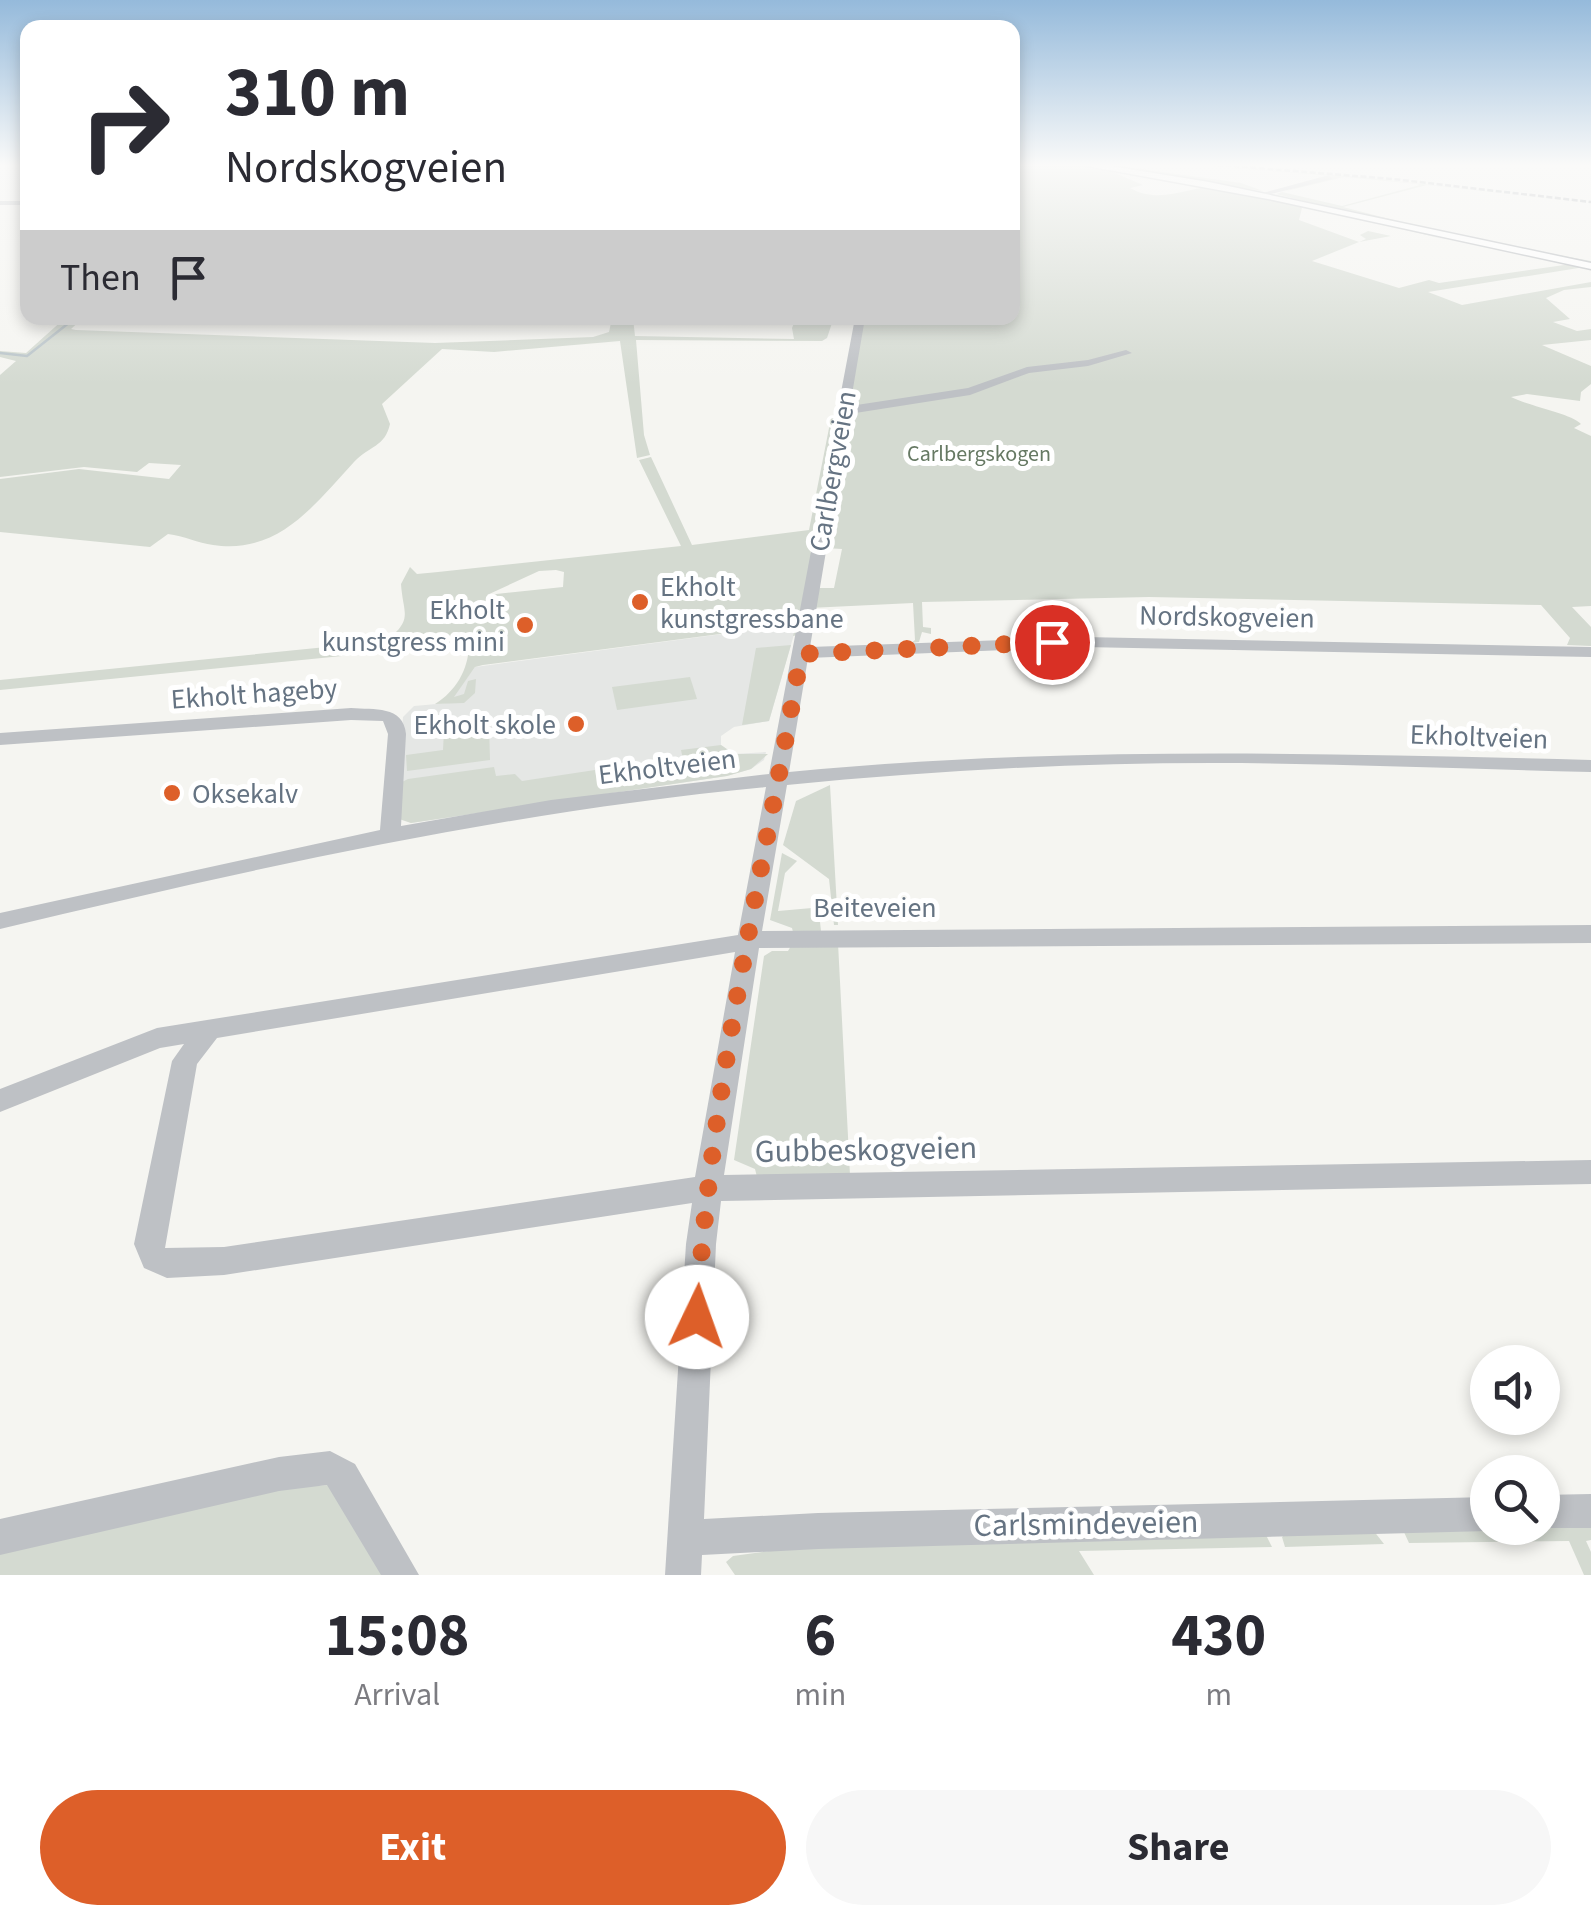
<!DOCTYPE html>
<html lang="en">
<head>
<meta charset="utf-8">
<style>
	body { margin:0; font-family:"Source Sans 3",sans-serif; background:#f7f7f7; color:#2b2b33; height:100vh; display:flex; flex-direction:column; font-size:38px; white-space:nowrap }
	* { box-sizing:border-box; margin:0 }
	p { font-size:32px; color:#7c7c81 }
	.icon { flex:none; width:55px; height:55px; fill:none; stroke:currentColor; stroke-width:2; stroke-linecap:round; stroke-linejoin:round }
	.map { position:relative; height:1575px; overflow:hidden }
	.details { display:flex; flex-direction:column; background:#fff; flex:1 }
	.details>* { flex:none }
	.guide { position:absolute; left:20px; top:20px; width:1000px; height:305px; border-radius:20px; box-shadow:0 5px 15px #0003; background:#fff; color:#2b2b33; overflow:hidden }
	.buttons { position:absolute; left:1470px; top:1345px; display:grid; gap:20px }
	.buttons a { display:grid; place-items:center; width:90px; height:90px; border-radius:50%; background:#fff; box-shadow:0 5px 15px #0003; font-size:50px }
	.pin { position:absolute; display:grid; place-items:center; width:85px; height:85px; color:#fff; margin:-42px; border:5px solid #fff; border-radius:50%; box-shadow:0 2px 10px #0007 }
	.me { position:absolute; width:110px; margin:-55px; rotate:3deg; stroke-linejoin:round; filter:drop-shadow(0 0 8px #0008) }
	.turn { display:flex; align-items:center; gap:35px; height:210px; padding:0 40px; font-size:45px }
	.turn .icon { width:130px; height:130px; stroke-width:2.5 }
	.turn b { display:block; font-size:70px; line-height:85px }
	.then { display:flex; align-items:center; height:95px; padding:0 40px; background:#0003; gap:20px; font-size:38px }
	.eta { display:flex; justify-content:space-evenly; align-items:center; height:170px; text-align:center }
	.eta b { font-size:60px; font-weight:700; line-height:70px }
	.cta { display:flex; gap:20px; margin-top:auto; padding:20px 40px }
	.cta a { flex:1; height:115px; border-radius:60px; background:#dd5f29; color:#fff; font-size:40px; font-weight:700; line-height:115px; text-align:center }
	.cta a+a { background:#f7f7f7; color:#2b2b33 }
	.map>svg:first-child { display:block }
</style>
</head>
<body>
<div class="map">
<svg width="1591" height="1575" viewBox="0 0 1591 1575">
	<rect width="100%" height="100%" fill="#f5f5f1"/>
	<polygon fill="#e5e7e5" points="797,624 769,721 734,727 721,736 721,745 734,754 766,752 764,760 751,769 727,776 411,823 396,816 403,717 414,706 448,703 475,667"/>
	<g fill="#d4dad1" fill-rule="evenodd">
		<path d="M 1013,164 L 1106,164 L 1241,183 L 1263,191 L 1101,167 L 1143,185 L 1130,188 C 1164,207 1194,182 1228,187 C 1302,197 1375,221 1447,240 L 1290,201 L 1302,208 L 1299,220 L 1359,242 L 1366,239 L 1360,235 L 1368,231 L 1391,236 L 1359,242 L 1312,261 L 1399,288 L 1429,280 L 1439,283 L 1571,264 L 1493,249 L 1591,266 L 1428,292 L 1462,305 L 1591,282 L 1591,287 L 1564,290 L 1546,298 L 1570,319 L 1553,322 L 1577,331 L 1591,329 L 1591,340 L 1542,345 L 1591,366 L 1591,384 L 1581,392 L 1580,401 L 1527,394 L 1511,397 C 1531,407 1570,413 1581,424 L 1574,428 L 1591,436 L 1591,606 L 1572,607 L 1591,627 L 1591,646 L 1567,645 L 1570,638 L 1541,605 L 1149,597 L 922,602 L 923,627 L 931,628 L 931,634 L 922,632 L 919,642 L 911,643 L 915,640 L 913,603 L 809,608 L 816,588 L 834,588 L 842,549 L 825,548 L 864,318 L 1012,318 Z"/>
		<path d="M 1182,164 L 1361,177 L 1591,203 L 1427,185 L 1343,207 L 1460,237 L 1591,261 L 1591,265 L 1450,238 L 1276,194 L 1332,176 ZM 1344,177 L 1417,184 L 1420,185 L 1342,206 L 1282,192 Z"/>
		<path d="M 65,318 L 83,318 L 71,329 L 76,330 L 435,343 L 593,337 L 609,332 L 612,318 L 633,318 L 635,336 L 794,339 L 792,328 L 796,318 L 789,318 L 833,320 L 827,338 L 822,341 L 636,340 L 644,435 L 650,455 L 637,458 L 620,341 L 494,352 L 442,349 L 382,404 L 390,424 C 385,447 369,446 354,462 C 315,504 279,555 213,545 C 198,543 184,536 168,534 L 150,547 L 0,532 L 0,479 L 79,469 L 169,479 L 181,465 L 149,463 L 137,472 L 84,467 L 0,477 L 0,375 L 16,361 L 0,357 L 0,351 L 26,353 Z"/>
		<path d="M 838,417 L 817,519 L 814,552 L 810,552 L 814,554 L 798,635 L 793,636 L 796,624 L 483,665 L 475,667 L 454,697 L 464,694 L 468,681 L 476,679 L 475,693 L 464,703 L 435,704 C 456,691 468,670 469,646 L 438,652 L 392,651 L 0,690 L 0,680 L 386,641 C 414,619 403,614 401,584 L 410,567 L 417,574 L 438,572 L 681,546 L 639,460 L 651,457 L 692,545 L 809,530 L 831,418 ZM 556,570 L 564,572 L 563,587 L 487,595 L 539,571 Z"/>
		<polygon points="791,645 769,721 742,725 756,648"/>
		<polygon points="690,677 697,699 617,710 612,687"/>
		<polygon points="489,725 490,760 407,771 406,755 443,750 444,731"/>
		<polygon points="721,745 734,754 768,754 751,769 727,776 411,823 399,819 398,784 408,779 494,767 496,776 515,774 522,781 595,770 596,775 641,769 643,775 685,769 681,750"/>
		<polygon points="830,785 838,925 834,925 829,879 783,845 796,801"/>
		<polygon points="782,853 797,861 785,873 778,911 812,908 819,913 821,931 793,932 792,928 770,920"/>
		<polygon points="838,943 850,1175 757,1177 755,1169 734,1160 764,956 772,951 788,951 792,944"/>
		<polygon points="329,1485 386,1575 0,1575 0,1545 237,1490"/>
		<polygon points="1591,1526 1591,1540 1586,1541 1591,1552 1591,1575 1584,1575 1569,1541 1409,1543 1403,1530"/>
		<polygon points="1373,1530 1384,1544 1285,1547 1282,1537 1287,1533"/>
		<polygon points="1266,1535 1272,1547 1079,1551 1094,1575 735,1575 726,1562 733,1556 791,1548"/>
	</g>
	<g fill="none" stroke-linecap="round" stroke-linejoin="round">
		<polyline stroke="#b8c3c8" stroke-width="2.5" points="0,353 27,356 75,318"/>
		<defs>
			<polygon id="major" points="1076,164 1098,164 1209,182 1591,263 1591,269 1273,200"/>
		</defs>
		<use href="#major" stroke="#b1b5b9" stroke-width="3"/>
		<g fill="#bec1c5" fill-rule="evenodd">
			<polygon points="1329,175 1332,179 1267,195 1263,193"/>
			<rect x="0" y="201" width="28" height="4"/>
			<path d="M 855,318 L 865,318 L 850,406 L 968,388 L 1027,367 L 1088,360 L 1126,350 L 1132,353 L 1088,366 L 1029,373 L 970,395 L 849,414 L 810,647 L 1083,637 L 1591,647 L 1591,657 L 1083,647 L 808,658 L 789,772 C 1058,746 1321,753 1591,760 L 1591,772 C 1464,769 1338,763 1211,763 C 1070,763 928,771 787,785 L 762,931 L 1591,925 L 1591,943 L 759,948 L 724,1175 L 1591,1160 L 1591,1184 L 721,1201 L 716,1244 L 704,1519 L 818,1513 L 1488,1497 L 1488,1528 L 1498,1528 L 1488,1531 L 818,1549 L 702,1555 L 701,1575 L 665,1575 L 686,1244 L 692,1203 L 224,1275 L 167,1278 L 144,1268 L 134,1244 L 172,1061 L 184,1044 L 160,1048 L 0,1112 L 0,1089 L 157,1028 L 738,935 L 766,787 C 506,812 254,868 0,929 L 0,913 L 380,830 L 388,734 L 383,721 L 351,720 L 0,745 L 0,733 L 351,708 C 374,710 403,705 406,734 L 401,826 L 551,800 L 769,774 ZM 735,952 L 695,1177 L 224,1247 L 165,1248 L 197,1064 L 217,1038 Z"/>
			<polygon points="330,1451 355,1464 419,1575 381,1575 327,1485 279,1491 0,1555 0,1519 279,1457"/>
			<polygon points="1591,1494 1591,1528 1537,1528 1542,1528 1542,1495"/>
		</g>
		<use href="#major" fill="#fff" fill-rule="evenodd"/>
		<polyline stroke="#a1a6ac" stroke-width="2.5" stroke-dasharray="6 2.5" stroke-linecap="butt" points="1208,164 1393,179 1591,202"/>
	</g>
	<linearGradient id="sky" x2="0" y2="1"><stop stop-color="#95badb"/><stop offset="0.43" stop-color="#fafaf9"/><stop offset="1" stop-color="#fafaf9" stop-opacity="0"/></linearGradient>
	<rect width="1591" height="384" fill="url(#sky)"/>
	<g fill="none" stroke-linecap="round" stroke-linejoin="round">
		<path stroke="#dd5f29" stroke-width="18" stroke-dasharray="0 32.4" d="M 697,1317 C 709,1094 763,874 801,654 L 1052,642"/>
	</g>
	<g fill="#dd5f29" stroke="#fff" stroke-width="4">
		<circle cx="640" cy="602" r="10"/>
		<circle cx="525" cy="625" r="10"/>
		<circle cx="576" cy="724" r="10"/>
		<circle cx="172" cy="793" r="10"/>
	</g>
	<g text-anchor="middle" stroke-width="10" stroke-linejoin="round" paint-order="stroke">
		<g font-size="22" fill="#667963" stroke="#fff">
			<text x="979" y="461">Carlbergskogen</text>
		</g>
		<g font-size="28" fill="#657382" stroke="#fff">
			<text transform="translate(832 471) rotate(-80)" y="10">Carlbergveien</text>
			<text transform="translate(1227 616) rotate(1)" y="10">Nordskogveien</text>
			<text transform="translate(254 693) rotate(-4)" y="10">Ekholt hageby</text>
			<text transform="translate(1479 736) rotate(2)" y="10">Ekholtveien</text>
			<text transform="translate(667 766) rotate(-7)" y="10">Ekholtveien</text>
			<text x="875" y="917">Beiteveien</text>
		</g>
		<g font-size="28" fill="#657382" stroke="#fff" text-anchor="start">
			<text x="660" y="596">Ekholt<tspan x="660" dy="32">kunstgressbane</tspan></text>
			<text x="505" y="619" text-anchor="end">Ekholt<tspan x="505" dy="32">kunstgress mini</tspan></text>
			<text x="556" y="734" text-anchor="end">Ekholt skole</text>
			<text x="192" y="803">Oksekalv</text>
		</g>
		<g font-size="32" fill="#657382" stroke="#fff">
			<text transform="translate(866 1149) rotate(-1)" y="11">Gubbeskogveien</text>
			<text transform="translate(1086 1523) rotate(-1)" y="11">Carlsmindeveien</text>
		</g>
	</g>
</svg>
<div class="buttons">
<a><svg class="icon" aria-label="sound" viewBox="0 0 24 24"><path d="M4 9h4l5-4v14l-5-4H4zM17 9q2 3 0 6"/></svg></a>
<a><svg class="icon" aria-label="search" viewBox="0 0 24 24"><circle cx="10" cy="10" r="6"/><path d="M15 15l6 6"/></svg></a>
</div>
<div class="pin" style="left:1052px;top:642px;background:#d93025"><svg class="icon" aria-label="arrive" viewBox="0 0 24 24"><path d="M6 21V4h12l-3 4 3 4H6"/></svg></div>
<svg class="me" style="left:697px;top:1317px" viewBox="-20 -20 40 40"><circle r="19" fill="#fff"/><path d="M0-13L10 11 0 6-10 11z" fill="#dd5f29"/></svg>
<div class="guide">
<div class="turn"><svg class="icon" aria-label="right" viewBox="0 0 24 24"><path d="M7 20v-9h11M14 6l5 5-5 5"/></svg><div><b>310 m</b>Nordskogveien</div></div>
<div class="then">Then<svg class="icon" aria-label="arrive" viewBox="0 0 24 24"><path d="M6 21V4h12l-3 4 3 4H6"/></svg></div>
</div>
</div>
<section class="details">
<div class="eta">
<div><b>15:08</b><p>Arrival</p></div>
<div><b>6</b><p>min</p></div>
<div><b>430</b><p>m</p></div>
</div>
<div class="cta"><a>Exit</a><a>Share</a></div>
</section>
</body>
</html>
